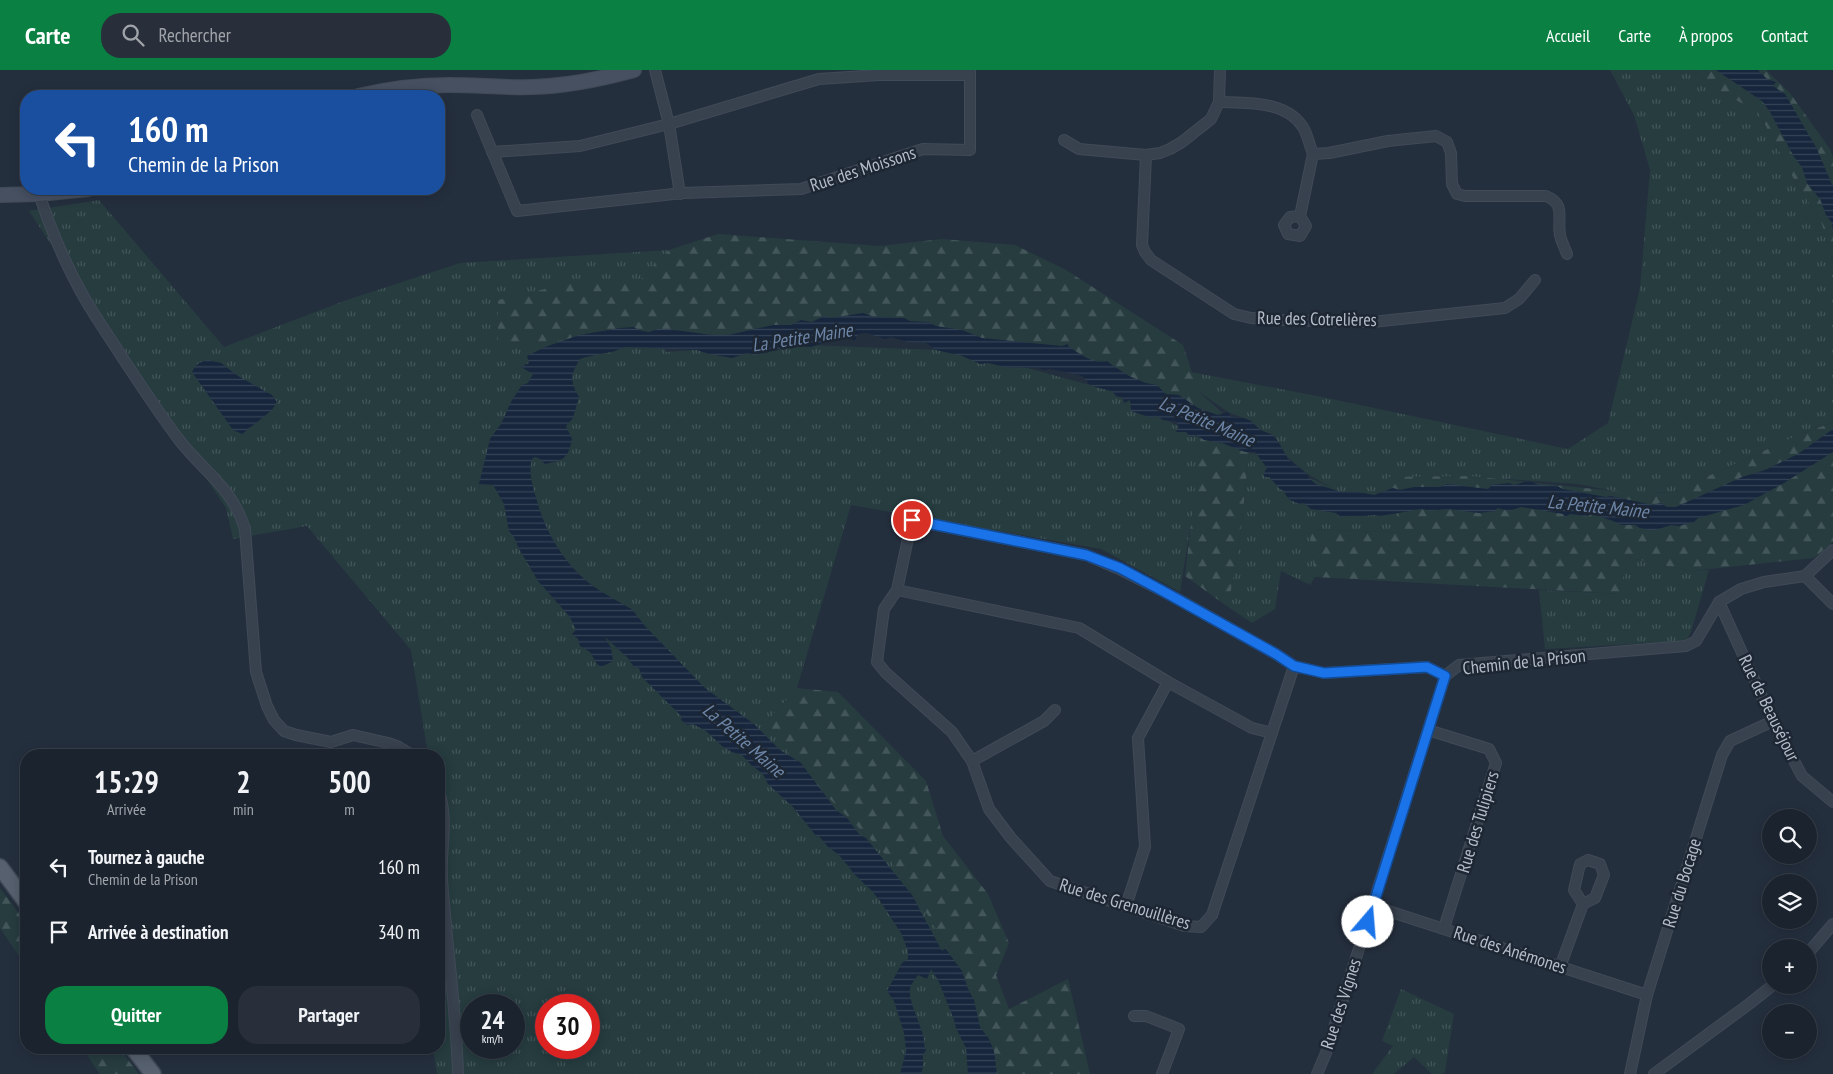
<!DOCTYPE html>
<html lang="fr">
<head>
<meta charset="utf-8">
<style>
	body { margin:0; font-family:"PT Sans Narrow",sans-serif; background:#282f3a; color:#f1f3f6; height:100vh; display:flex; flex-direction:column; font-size:19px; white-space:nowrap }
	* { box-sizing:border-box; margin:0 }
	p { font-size:16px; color:#a0a4aa }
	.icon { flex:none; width:28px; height:28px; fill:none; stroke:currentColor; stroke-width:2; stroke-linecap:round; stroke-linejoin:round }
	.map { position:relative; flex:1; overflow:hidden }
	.sheet { position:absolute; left:20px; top:679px; width:425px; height:305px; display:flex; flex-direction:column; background:#1b232e; border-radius:20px; box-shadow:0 2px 12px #0003,0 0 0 1px #39404a }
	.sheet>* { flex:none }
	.guide { position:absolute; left:20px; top:20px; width:425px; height:105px; border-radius:20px; box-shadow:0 2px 12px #0003,0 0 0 1px #39404a; background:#1a4fa0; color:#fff; overflow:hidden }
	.controls { position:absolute; left:1762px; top:739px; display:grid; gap:10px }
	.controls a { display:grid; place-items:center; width:55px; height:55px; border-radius:50%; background:#1b232e; box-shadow:0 2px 12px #0003,0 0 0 1px #39404a; font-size:25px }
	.speed { position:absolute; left:460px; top:924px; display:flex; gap:10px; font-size:25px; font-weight:700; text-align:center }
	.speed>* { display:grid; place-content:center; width:65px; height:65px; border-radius:50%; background:#1b232e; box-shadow:0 2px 12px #0003,0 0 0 1px #39404a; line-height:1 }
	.speed small { font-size:12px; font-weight:400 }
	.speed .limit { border:8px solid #d22; background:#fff; color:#111 }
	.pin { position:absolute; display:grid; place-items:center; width:42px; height:42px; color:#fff; margin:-21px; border:2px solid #fff; border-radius:50%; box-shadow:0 1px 5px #0007 }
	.me { position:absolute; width:55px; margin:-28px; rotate:18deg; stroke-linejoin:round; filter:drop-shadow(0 0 4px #0008) }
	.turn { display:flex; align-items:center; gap:18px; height:105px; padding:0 25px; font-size:22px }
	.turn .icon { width:65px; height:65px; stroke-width:2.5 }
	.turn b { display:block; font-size:35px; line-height:42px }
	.eta { display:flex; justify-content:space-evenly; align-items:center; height:85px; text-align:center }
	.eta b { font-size:30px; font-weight:600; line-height:35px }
	.action { display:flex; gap:10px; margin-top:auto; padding:10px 25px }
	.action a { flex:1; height:58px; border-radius:20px; background:#0b8043; color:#fff; font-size:20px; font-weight:600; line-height:58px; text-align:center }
	.action a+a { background:#282f3a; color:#f1f3f6 }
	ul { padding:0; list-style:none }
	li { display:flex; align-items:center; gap:15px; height:65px; padding:0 25px }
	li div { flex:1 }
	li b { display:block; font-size:19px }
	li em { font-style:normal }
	header { display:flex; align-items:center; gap:30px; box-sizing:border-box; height:70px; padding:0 25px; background:#0b8043; color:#fff }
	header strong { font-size:24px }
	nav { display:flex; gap:28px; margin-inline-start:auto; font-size:18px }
	.search { width:350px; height:45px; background:#282f3a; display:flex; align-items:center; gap:12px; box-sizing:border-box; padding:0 18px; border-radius:20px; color:#a0a4aa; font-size:19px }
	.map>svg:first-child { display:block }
</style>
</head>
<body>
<header>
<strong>Carte</strong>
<div class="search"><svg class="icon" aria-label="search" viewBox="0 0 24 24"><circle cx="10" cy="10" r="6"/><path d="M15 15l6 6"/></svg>Rechercher</div>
<nav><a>Accueil</a><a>Carte</a><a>À propos</a><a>Contact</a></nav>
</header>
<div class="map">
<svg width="1833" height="1004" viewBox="0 0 1833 1004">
	<defs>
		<pattern id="grass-tufts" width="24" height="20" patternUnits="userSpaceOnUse" patternTransform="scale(1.25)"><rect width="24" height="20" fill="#263c3f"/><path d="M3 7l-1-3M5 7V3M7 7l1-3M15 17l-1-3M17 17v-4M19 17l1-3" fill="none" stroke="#435659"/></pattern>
		<pattern id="forest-firs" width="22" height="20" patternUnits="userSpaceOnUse" patternTransform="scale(1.25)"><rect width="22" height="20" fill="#263c3f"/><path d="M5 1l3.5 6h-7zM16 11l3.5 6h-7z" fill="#435659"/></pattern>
		<pattern id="water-rules" width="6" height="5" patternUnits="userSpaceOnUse" patternTransform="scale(1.25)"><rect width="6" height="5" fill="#17263c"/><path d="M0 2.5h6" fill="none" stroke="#364457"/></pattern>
	</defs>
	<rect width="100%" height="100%" fill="#242f3e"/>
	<g fill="url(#grass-tufts)" fill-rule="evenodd">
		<polygon points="1610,0 1692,0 1720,21 1759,43 1796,113 1821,151 1833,192 1833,350 1832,353 1803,363 1671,423 1654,422 1655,429 1578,414 1507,409 1481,419 1402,463 1310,459 1315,507 1310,515 1281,501 1275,539 1252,553 1228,537 1240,469 1249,383 1258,384 1332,418 1306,403 1284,384 1279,373 1273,365 1260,360 1251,351 1228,342 1198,321 1191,302 1322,327 1568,379 1608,353 1640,218 1650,100 1634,45"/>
		<path d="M 99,130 L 224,277 L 344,231 L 460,193 L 669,180 L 638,213 L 666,282 L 780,274 L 965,281 L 1112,321 L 1204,370 L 1180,522 L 1101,479 L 851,435 L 797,618 L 766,653 L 807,706 L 889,788 L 961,894 L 991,1004 L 437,1004 L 433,978 L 439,978 L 439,685 L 428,685 L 411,580 L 307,456 L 233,469 L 226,438 L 29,141 ZM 471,935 L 514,935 L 514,978 L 471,978 ZM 546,935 L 589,935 L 589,978 L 546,978 Z"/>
		<polygon points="1626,487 1691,501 1709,500 1691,562 1686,571 1545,579 1539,520 1620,524"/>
		<polygon points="1401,919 1454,944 1445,1002 1442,1004 1432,1004 1414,987 1394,1004 1372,1004 1393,976 1382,971"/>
	</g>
	<g fill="url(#forest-firs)">
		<polygon points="1692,0 1766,0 1790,23 1830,79 1833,87 1833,192 1821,151 1796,113 1759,43 1720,21"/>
		<polygon points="718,164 879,176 942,169 1015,175 1066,200 1183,275 1198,321 1238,357 1249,383 1240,469 1228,537 1185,506 1201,364 1109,301 905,257 805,262 780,274 607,266 498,276 498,230 566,214 637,213 669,180"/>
		<polygon points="1833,350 1833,472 1814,488 1691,501 1626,487 1621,524 1315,507 1309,459 1401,463 1388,407 1470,406 1614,421 1671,423 1803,363 1832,353"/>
		<polygon points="797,618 838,622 926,711 943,766 988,824 1009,873 996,905 1009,939 1068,909 1090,1004 991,1004 961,894 889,788 807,706 766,653"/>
		<polygon points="0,818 26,853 26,896 0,858"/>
		<polygon points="82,978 119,978 139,1004 100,1004"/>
	</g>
	<g fill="url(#water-rules)">
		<polygon points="1716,0 1758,0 1767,9 1776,12 1773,16 1785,24 1817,79 1833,117 1833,161 1832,153 1826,145 1820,129 1807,113 1802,97 1794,87 1770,42 1762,31"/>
		<path d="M 863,243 L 875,247 L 904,248 L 910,251 L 929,252 L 936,256 L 962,260 L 982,268 L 1062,276 L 1068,274 L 1068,276 C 1081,284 1091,294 1107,291 L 1112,295 L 1129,306 L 1146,313 L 1157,315 L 1166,324 L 1179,325 L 1198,338 L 1218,345 L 1228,342 L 1231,347 L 1244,348 L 1251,351 L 1260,360 L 1273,365 L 1279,373 L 1288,389 L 1306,403 L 1312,411 L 1316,414 L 1341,422 L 1358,422 L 1374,425 L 1393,418 L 1400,420 L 1414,417 L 1440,417 L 1447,414 L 1488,419 L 1492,415 L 1509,413 L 1514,415 L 1524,412 L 1532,412 L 1539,415 L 1557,416 L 1563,419 L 1606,427 L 1611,426 L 1653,435 L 1660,433 L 1667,437 L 1676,437 L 1742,407 L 1765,400 L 1798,384 L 1833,359 L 1833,382 L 1784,413 L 1744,435 L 1698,448 L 1694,452 L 1679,456 L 1671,455 L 1656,460 L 1649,460 L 1640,458 L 1635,455 L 1621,455 L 1613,451 L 1592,444 L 1588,446 L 1570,444 L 1565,447 L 1563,444 L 1521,437 L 1509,441 L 1497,438 L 1496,441 L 1479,443 L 1447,439 L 1430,441 L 1422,439 L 1380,446 C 1373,444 1370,446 1364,446 C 1354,447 1349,445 1340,447 L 1336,443 L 1311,439 L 1304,433 L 1300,434 C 1291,431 1287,429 1284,421 L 1280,419 L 1269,407 L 1265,407 L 1263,404 L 1267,398 L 1255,382 L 1245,382 L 1222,373 L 1204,370 L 1196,365 L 1191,367 L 1186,362 L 1176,362 L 1179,356 L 1176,351 L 1163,350 L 1157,346 L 1152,348 L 1131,341 L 1130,330 L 1124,333 L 1123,328 L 1116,326 L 1112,321 L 1095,317 L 1089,314 L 1082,306 L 1060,301 L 1050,299 L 1044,300 L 1038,298 L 1004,297 L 989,293 L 980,294 L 962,286 L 936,280 L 926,273 L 908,272 L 891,267 L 885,269 L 866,263 L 858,264 L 855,270 L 853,271 L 850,264 L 836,265 L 826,272 L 811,277 L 794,276 L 755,285 L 747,283 L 732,288 L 709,284 L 697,280 L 625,277 C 611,284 595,284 580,289 C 570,305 570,311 579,327 L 573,348 L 566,356 L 572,369 C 568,389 564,390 545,394 L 540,389 L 535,387 L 532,389 C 528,403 533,417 537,431 C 546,464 565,495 593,516 C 606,525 620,532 633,540 C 636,546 641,550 645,556 L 705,618 L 754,654 L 780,680 L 801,693 L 836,740 L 847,748 L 859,764 L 866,768 L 912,825 L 942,881 L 945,878 L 962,901 L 968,919 L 974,930 L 980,957 L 989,969 L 994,981 L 997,1004 L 968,1004 L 966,978 L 956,958 L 954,950 L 939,912 L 931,899 L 927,909 L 918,905 C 915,909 911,914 910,919 C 908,929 920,954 923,965 C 925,971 923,974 926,980 L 923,985 L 923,997 L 921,1004 L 900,1004 L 906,981 L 904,963 L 894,931 L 887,921 L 902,893 L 908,889 L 908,881 L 901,863 L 880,831 L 872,821 L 853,803 L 849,797 L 838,784 L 828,777 L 819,766 L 817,767 L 793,737 L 768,714 L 763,704 L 751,695 L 742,685 L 732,682 L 722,676 L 706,661 L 693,654 L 687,655 L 681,650 L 682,647 L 642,607 L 639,598 L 634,597 L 628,588 L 605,567 L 611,578 L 613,591 L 601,597 L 597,594 L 590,582 L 580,576 L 578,569 L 572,564 L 576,560 L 570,547 L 538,511 L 519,479 L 514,467 L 509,461 L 504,434 L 493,415 L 479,414 L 490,369 L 501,354 L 512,330 L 522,315 L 528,313 L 533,304 L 521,297 L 529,293 L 527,286 L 545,277 L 579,265 L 620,258 L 633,257 L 642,261 L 649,262 L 658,259 L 667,259 L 713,265 L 728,265 L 773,255 L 791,255 L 801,250 L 812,252 L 824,246 L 831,248 Z"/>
		<path d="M 208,290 L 221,293 L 238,306 L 272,325 L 277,332 L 272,340 L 242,364 L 233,360 L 192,302 C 196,294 200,292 208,290 Z"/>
	</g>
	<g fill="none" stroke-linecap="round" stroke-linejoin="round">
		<defs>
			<g id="street">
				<polyline points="655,0 669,54 680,124"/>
				<path d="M 1220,0 L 1219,32 C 1247,33 1290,30 1305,61 C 1308,68 1310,76 1313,84 L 1329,83 L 1388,71 L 1436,66 L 1447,72 L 1451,83 L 1452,114 L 1457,124 L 1465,126 L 1546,126 C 1566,134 1557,147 1560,165 C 1561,171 1565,178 1567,184"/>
				<polyline points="477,45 517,141 683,123 801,119 923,79 970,80 970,0"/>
				<polyline points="1064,70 1079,79 1146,85 1160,83 1170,79 1182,72 1211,49 1219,32"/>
				<polyline points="492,82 580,76 669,54 819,9 879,5 970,5"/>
				<polyline points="1146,85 1142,175 1145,182 1151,190 1234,244 1251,248 1277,250 1372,252 1505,238 1519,229 1535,210"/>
				<path d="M 39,124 C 51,160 66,196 85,229 C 97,250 111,269 124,290 C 142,317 160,345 180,371 C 205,403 232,417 245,459 L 256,602 L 267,636 L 274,650 L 284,661 L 296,665 L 331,672 L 353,665 L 388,673 L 399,677 L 412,685"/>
				<polyline points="1300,146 1290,147 1284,155 1288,164 1300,166 1306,156 1300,146 1313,84"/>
				<polyline points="1805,506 1833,534"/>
				<polyline points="897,520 1079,558 1168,612 1252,658 1272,663"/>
				<polyline points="1719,532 1773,651 1802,706 1833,732"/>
				<polyline points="1294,596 1212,845 1201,857 1185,856 1050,811 1011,768 989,739 972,691 952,662 886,603 877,592 884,539 897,520 912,450 1086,485 1119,499 1174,527 1276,584 1294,596 1324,603 1427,597 1445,606 1459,595 1686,576 1696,571 1719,532 1741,519 1764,512 1805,506 1833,480"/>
				<polyline points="1428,660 1489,679 1496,693 1444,858"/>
				<polyline points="972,691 1044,651 1055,640"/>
				<path d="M 439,722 C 449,751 440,780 442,810 C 447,875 456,939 458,1004"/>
				<polyline points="1126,836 1145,777 1138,668 1168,612"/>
				<polyline points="1373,836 1647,925"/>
				<polyline points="1809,882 1833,854"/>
				<polyline points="1560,897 1583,834 1595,828 1604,805 1600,794 1588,790 1580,794 1574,820 1583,834"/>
				<polyline points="1134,946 1146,946 1179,959 1162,1004"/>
				<polyline points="1317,1004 1326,983 1445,606"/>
				<polyline points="1630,1004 1647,925 1722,685 1730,671 1773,651"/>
				<polyline points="1654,1004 1749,934 1773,915"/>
			</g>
			<g id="secondary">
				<path d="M 358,26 C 388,19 418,15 449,15 C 477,15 505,18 533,17 C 567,16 601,9 634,0"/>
				<polyline points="0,125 39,124 88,119"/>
			</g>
			<g id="primary">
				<polyline points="0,797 26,832"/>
				<polyline points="133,978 153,1004"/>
			</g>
		</defs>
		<use href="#street" stroke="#414a57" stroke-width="12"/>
		<use href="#secondary" stroke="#414a57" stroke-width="16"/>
		<use href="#primary" stroke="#414a57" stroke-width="18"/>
		<use href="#street" stroke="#38414e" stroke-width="10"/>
		<use href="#secondary" stroke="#465061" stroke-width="14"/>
		<use href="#primary" stroke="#56606e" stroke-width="15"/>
	</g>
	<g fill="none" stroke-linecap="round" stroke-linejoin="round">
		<defs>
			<polyline id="route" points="912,450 1086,485 1120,498 1161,520 1276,584 1294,596 1324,603 1427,597 1445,606 1368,852"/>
		</defs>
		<use href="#route" stroke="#114b97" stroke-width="12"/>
		<use href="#route" stroke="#1a73e8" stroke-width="9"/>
	</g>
	<g text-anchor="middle" stroke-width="5" stroke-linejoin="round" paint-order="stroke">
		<g font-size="18" fill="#b4bcc9" stroke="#1d2633">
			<text transform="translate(863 99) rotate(-18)" y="6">Rue des Moissons</text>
			<text transform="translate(1317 249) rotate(1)" y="6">Rue des Cotrelières</text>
			<text transform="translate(1524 592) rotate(-6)" y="6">Chemin de la Prison</text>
			<text transform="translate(1769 638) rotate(64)" y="6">Rue de Beauséjour</text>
			<text transform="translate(1478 752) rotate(-73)" y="6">Rue des Tulipiers</text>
			<text transform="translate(1682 813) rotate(-73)" y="6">Rue du Bocage</text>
			<text transform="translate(1125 834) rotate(17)" y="6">Rue des Grenouillères</text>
			<text transform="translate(1510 880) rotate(18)" y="6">Rue des Anémones</text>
			<text transform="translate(1341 934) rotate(-72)" y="6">Rue des Vignes</text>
		</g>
		<g font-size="19" font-style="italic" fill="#6d86a8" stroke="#1d2633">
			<text transform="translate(802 267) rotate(-9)" y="7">La Petite Maine</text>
			<text transform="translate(1207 351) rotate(23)" y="7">La Petite Maine</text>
			<text transform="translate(1598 436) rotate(6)" y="7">La Petite Maine</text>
			<text transform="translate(744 670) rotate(41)" y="7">La Petite Maine</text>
		</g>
	</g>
</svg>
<div class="controls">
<a><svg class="icon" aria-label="search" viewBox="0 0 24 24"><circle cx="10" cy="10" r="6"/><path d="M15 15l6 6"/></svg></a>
<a><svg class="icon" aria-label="layers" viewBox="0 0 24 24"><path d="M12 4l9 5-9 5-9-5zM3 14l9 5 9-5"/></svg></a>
<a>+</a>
<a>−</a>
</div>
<div class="speed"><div>24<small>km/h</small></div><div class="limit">30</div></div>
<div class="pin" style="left:912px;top:450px;background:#d93025"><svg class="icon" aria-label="arrive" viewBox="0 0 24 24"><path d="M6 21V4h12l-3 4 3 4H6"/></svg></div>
<svg class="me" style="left:1368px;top:852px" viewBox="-20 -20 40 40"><circle r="19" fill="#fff"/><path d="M0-13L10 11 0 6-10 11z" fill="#1a73e8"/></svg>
<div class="guide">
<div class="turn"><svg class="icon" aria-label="left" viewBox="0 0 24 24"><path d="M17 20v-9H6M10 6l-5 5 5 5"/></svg><div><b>160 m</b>Chemin de la Prison</div></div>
</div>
<section class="sheet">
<div class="eta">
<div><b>15:29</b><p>Arrivée</p></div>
<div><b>2</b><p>min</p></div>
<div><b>500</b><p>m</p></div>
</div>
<ul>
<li><svg class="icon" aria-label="left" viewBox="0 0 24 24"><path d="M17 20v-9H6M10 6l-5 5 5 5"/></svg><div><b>Tournez à gauche</b><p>Chemin de la Prison</p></div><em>160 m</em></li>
<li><svg class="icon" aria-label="arrive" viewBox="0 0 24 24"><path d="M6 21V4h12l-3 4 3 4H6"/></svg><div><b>Arrivée à destination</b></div><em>340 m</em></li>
</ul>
<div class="action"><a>Quitter</a><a>Partager</a></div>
</section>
</div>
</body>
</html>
